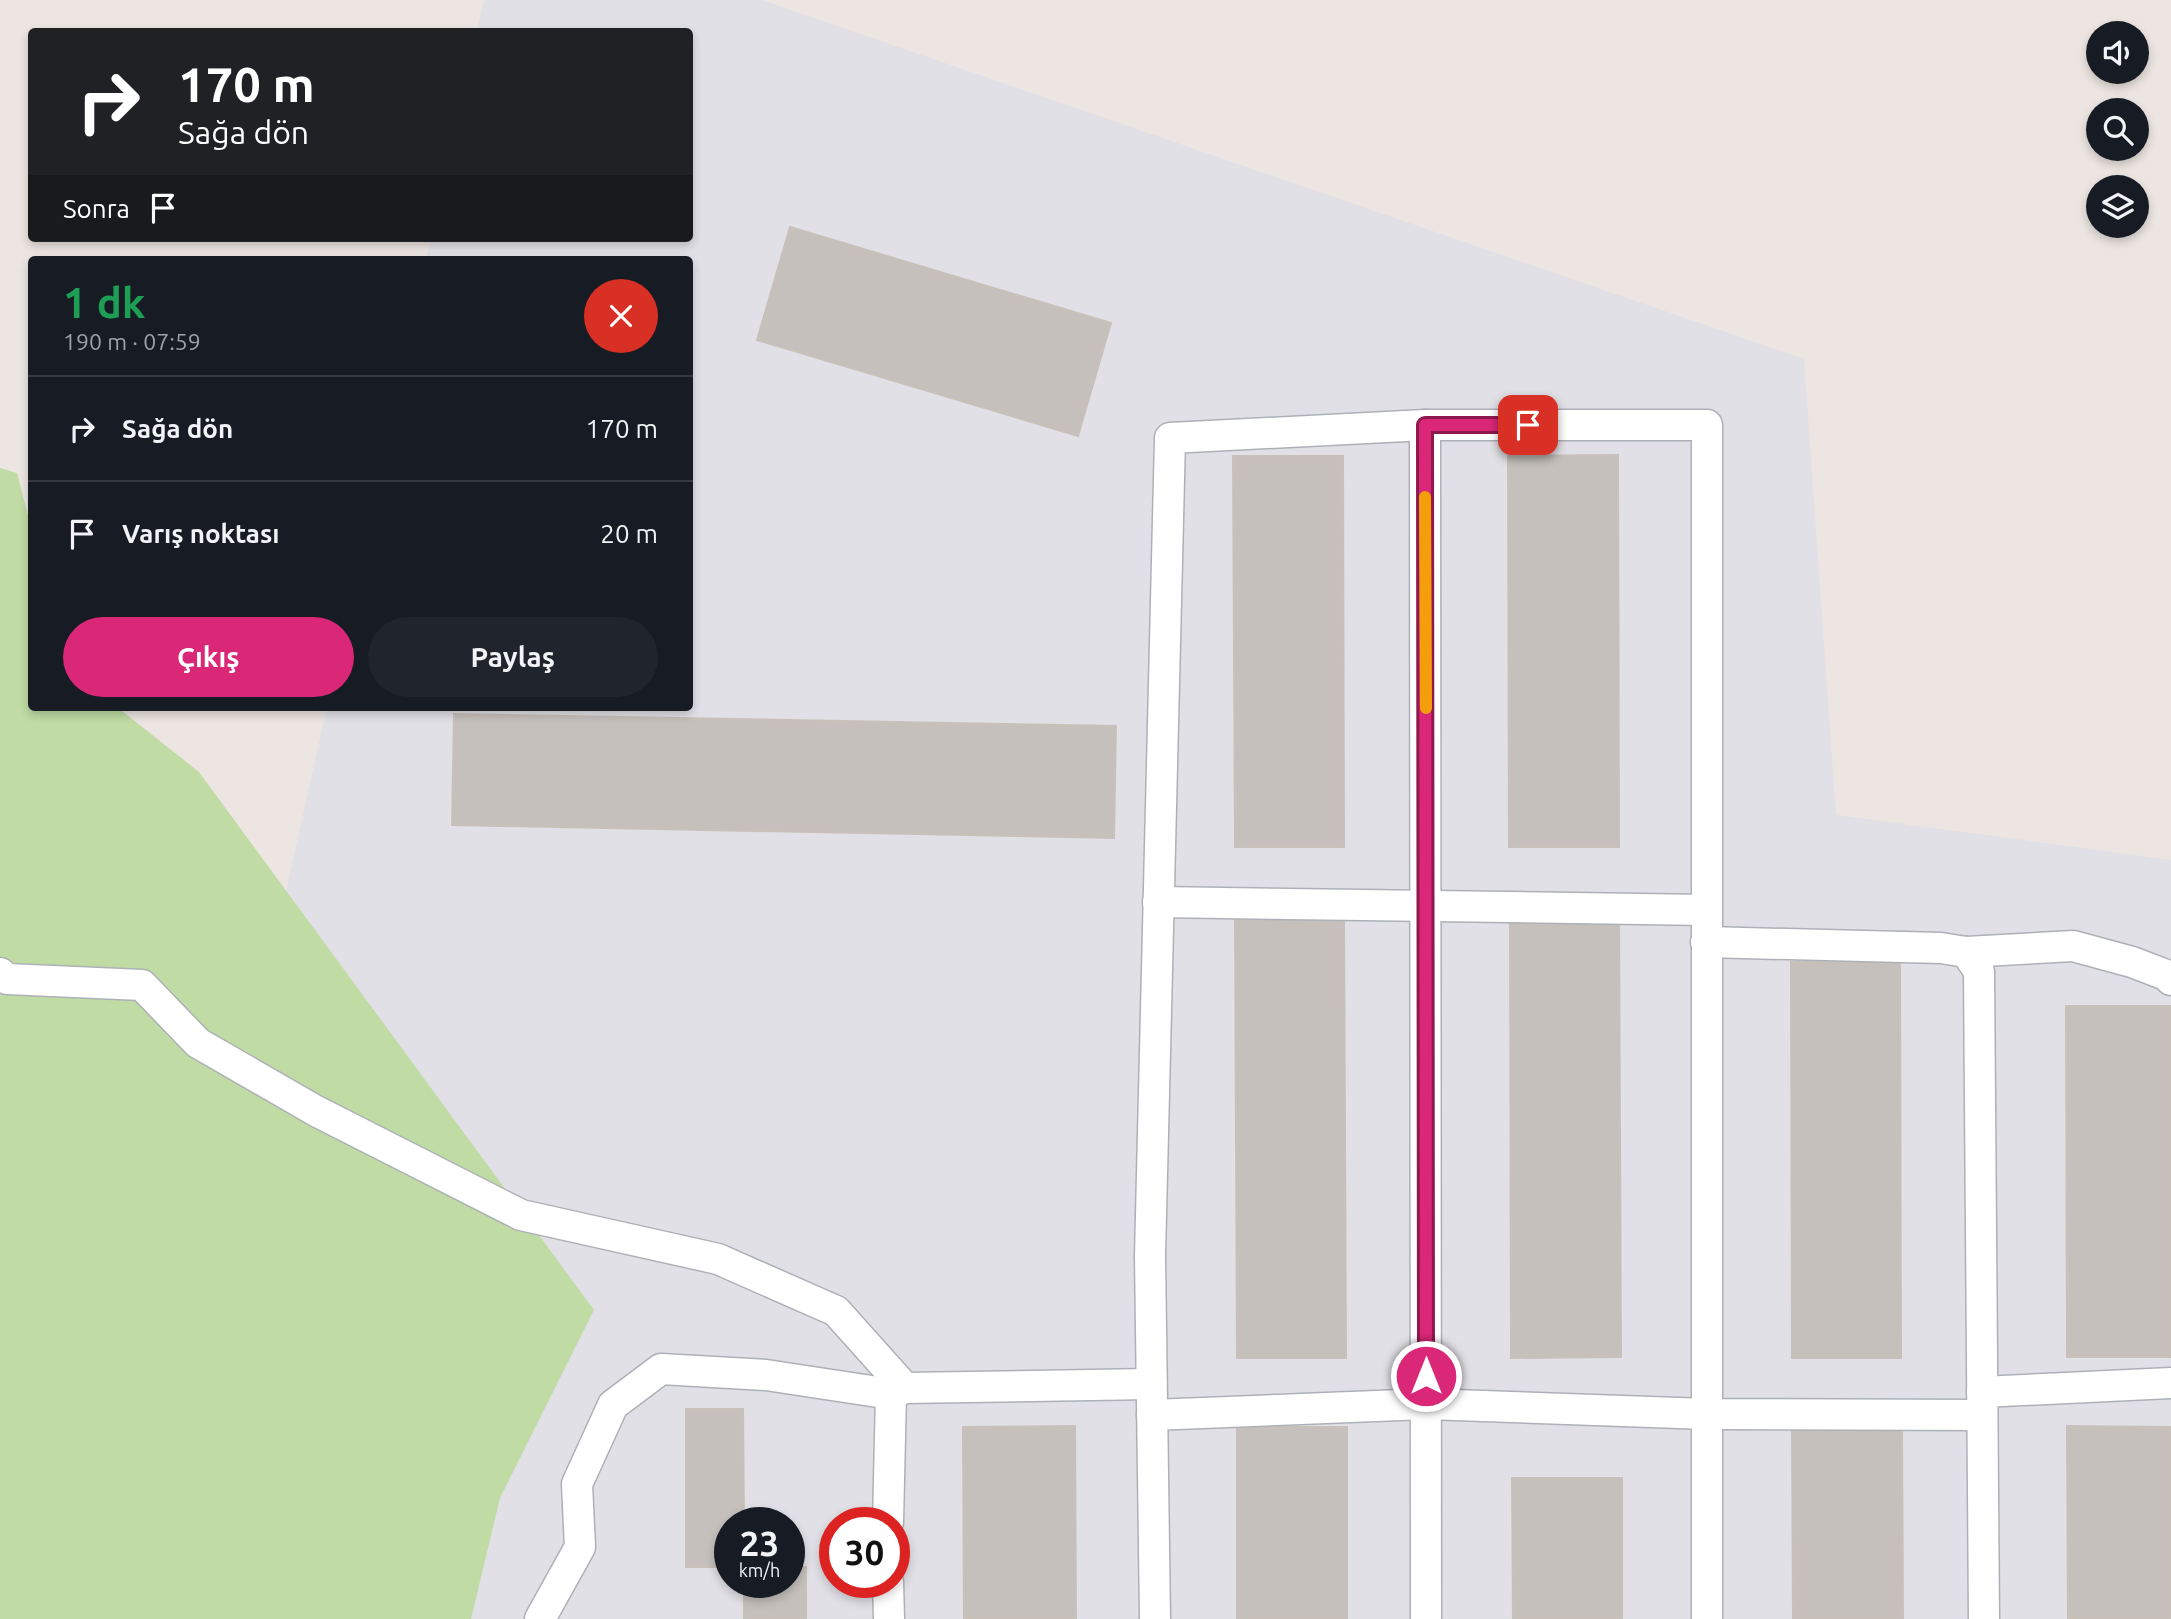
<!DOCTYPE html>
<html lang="tr">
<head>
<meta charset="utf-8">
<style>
	body { margin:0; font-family:Ubuntu,sans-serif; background:#20242c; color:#f1f3f6; height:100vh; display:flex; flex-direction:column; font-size:26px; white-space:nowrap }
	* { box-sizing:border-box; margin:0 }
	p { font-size:23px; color:#9ea1a6 }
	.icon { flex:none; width:38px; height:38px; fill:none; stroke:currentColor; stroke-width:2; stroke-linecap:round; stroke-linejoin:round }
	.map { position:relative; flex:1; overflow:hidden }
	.side { position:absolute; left:28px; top:256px; width:665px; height:455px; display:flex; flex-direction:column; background:#171b24; border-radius:7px; box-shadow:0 4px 10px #0003 }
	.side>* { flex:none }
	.top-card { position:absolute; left:28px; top:28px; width:665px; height:214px; border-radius:7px; box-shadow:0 4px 10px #0003; background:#202124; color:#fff; overflow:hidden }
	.buttons { position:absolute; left:2086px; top:21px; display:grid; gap:14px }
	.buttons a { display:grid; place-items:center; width:63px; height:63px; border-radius:50%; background:#171b24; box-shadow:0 4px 10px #0003; font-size:35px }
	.speed { position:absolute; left:714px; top:1507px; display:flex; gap:14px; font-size:35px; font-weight:700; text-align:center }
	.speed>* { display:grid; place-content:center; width:91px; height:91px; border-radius:50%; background:#171b24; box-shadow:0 4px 10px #0003; line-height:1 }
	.speed small { font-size:18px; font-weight:400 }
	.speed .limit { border:10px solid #d22; background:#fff; color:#111 }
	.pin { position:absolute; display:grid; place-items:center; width:60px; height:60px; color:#fff; margin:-30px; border-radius:14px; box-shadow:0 4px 10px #0006 }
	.me { position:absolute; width:77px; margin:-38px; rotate:0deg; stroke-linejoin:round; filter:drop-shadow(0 0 5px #0008) }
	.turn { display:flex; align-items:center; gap:24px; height:147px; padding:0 35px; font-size:32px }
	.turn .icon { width:91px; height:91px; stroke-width:2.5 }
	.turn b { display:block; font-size:49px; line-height:60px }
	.then { display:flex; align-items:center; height:66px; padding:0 35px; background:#0003; gap:14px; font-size:26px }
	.round { display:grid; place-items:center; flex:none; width:74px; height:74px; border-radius:37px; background:#20242c }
	.overview { display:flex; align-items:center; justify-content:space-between; height:119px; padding:0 35px }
	h1 { font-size:42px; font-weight:600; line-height:52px; color:#1e9e55 }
	.action { display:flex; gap:14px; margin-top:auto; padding:14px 35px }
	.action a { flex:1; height:80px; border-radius:42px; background:#db2777; color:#fff; font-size:28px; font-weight:600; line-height:80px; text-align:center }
	.action a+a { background:#20242c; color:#f1f3f6 }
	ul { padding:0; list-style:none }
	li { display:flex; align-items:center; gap:21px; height:105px; padding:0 35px; border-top:2px solid #363941 }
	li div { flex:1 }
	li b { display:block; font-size:26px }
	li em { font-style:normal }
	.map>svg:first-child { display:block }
</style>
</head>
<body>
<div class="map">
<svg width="2171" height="1619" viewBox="0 0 2171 1619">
	<rect width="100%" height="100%" fill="#ece5e1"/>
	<path fill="#e1e0e6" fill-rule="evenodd" d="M 484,0 L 762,0 L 1804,359 L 1836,815 L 2171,860 L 2171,1619 L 0,1619 L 173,1400 L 327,707 L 690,707 L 690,259 L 426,259 L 431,238 L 690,238 L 690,32 L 477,31 ZM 730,1522 L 789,1522 L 789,1582 L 730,1582 ZM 835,1522 L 894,1522 L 894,1582 L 835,1582 Z"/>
	<polygon fill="#c0dba4" points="0,468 17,473 31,527 32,707 117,707 199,772 594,1310 500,1498 471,1619 0,1619"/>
	<g fill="#c5c0bc" stroke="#c8c1ba" stroke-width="2">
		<polygon points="790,227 1111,323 1078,436 757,340"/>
		<polygon points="1618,455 1619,847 1509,847 1508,456"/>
		<polygon points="1233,456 1343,456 1344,847 1235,847"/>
		<polygon points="454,714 1116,726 1114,838 452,825"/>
		<polygon points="1235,914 1344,914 1346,1358 1237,1358"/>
		<polygon points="1510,914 1619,914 1621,1357 1511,1358"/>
		<polygon points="1791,962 1900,962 1901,1358 1792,1358"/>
		<polygon points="2066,1006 2171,1006 2171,1357 2067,1357"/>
		<polygon points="686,1409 743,1409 744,1522 730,1522 730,1567 686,1567"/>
		<polygon points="1075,1426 1076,1619 964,1619 963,1427"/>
		<polygon points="2067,1426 2171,1427 2171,1619 2068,1619"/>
		<rect x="1237" y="1427" width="110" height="192"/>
		<polygon points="1792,1427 1902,1427 1903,1619 1793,1619"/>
		<polygon points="1512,1478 1622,1478 1622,1619 1513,1619"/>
		<polygon points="789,1567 806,1567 806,1619 744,1619 744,1582 789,1582"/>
	</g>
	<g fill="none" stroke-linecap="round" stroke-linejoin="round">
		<defs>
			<g id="minor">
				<polyline points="1425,425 1426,1619"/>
				<polyline points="1158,902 1706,910"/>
				<polyline points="1706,942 1941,948 1966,952 1979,971 1984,1619"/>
				<polyline points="1966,952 2073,946 2132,962 2166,975 2171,980"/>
				<polyline points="0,973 7,979 142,985 198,1043 316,1111 521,1215 718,1259 836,1311 905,1388"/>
				<polyline points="1982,1392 2171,1383"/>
				<polyline points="1152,1415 1426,1404 1707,1414 1982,1415"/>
				<polyline points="888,1522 891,1394 905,1388 1151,1384"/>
				<polyline points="888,1582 889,1619"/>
				<polyline points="540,1619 580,1547 577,1484 613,1405 661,1369 766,1375 891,1394"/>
				<polyline points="1155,1619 1150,1256 1170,438 1425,425 1707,425 1707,1619"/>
			</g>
		</defs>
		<use href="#minor" stroke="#adb1b7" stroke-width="33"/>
		<use href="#minor" stroke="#fff" stroke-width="30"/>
	</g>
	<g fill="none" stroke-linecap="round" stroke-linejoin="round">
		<defs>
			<polyline id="route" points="1426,1376 1425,425 1528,425"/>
		</defs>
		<use href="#route" stroke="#8e194d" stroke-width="18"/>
		<use href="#route" stroke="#db2777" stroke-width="12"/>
		<polyline stroke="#f59e0b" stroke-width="12" points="1425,497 1426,708"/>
	</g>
</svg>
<div class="buttons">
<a><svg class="icon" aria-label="sound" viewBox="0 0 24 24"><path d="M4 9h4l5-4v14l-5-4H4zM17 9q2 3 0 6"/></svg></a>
<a><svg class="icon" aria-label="search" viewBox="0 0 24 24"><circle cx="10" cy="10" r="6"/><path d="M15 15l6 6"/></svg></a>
<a><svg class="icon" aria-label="layers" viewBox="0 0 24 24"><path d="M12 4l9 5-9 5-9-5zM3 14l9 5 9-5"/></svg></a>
</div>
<div class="speed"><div>23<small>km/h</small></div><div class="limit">30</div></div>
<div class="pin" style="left:1528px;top:425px;background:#d93025"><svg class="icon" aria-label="arrive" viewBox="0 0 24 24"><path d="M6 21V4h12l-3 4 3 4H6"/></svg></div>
<svg class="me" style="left:1426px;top:1376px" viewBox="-20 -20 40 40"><circle r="17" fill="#db2777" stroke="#fff" stroke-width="3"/><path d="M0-11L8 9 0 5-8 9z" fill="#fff"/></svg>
<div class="top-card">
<div class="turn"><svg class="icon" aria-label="right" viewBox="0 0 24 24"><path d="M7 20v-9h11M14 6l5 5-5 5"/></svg><div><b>170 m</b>Sağa dön</div></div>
<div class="then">Sonra<svg class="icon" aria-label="arrive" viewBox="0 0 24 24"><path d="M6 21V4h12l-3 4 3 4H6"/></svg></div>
</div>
<section class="side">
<div class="overview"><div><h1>1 dk</h1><p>190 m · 07:59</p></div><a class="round" style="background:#d93025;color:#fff"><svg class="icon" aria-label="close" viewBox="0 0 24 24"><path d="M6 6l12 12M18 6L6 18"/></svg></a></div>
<ul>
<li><svg class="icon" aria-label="right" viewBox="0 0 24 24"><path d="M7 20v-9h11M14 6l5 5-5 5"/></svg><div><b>Sağa dön</b></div><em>170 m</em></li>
<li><svg class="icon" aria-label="arrive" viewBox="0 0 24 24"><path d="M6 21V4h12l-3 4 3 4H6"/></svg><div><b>Varış noktası</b></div><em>20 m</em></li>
</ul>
<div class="action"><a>Çıkış</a><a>Paylaş</a></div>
</section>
</div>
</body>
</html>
